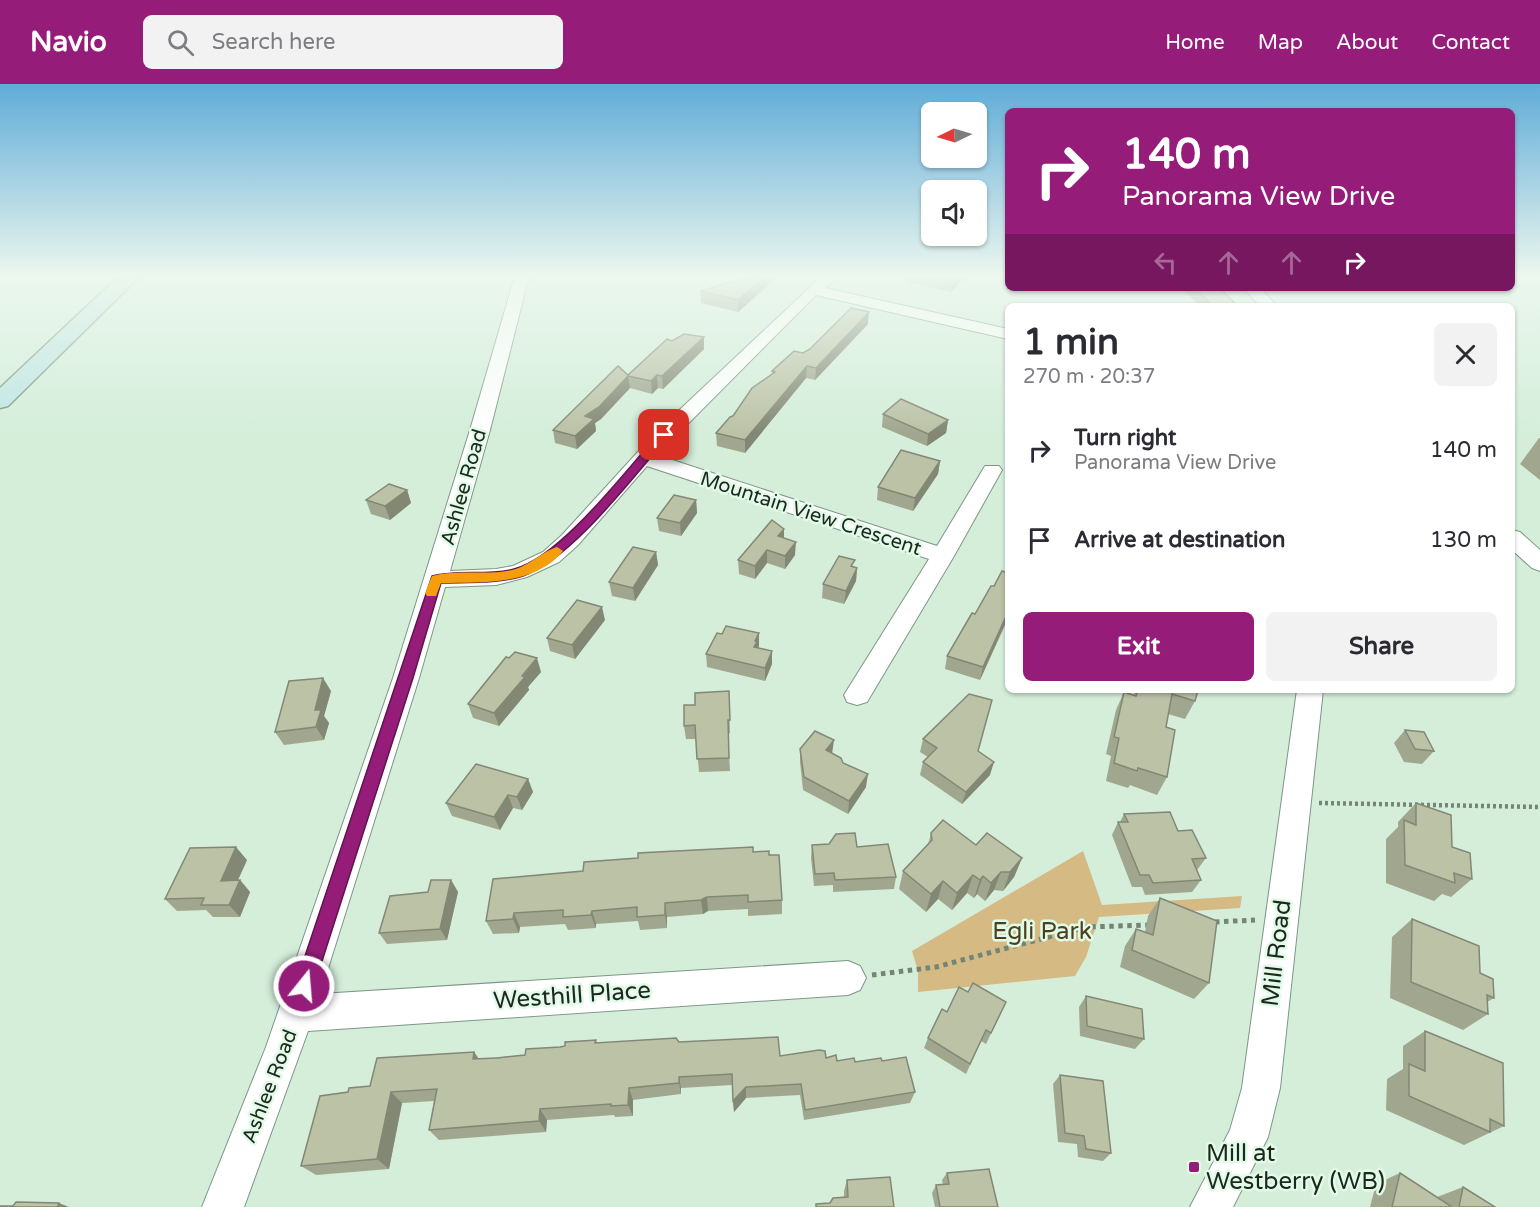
<!DOCTYPE html>
<html lang="en">
<head>
<meta charset="utf-8">
<style>
	body { margin:0; font-family:"Varela Round",sans-serif; background:#f2f2f3; color:#2b2b33; height:100vh; display:flex; flex-direction:column; font-size:22px; white-space:nowrap }
	* { box-sizing:border-box; margin:0 }
	p { font-size:20px; color:#7c7c81 }
	.icon { flex:none; width:33px; height:33px; fill:none; stroke:currentColor; stroke-width:2; stroke-linecap:round; stroke-linejoin:round }
	.map { position:relative; flex:1; overflow:hidden }
	.drawer { position:absolute; left:1005px; top:219px; width:510px; height:390px; display:flex; flex-direction:column; background:#fff; border-radius:9px; box-shadow:0 2px 4px #0004 }
	.drawer>* { flex:none }
	.top-card { position:absolute; left:1005px; top:24px; width:510px; height:183px; border-radius:9px; box-shadow:0 2px 4px #0004; background:#951d79; color:#fff; overflow:hidden }
	.needle { width:39px; rotate:265deg }
	.fabs { position:absolute; left:921px; top:18px; display:grid; gap:12px }
	.fabs a { display:grid; place-items:center; width:66px; height:66px; border-radius:9px; background:#fff; box-shadow:0 2px 4px #0004; font-size:30px }
	.pin { position:absolute; display:grid; place-items:center; width:51px; height:51px; color:#fff; margin:-26px; border-radius:12px; box-shadow:0 3px 9px #0006 }
	.me { position:absolute; width:66px; margin:-33px; rotate:17deg; stroke-linejoin:round; filter:drop-shadow(0 0 4px #0008) }
	.turn { display:flex; align-items:center; gap:21px; height:126px; padding:0 18px; font-size:27px }
	.turn .icon { width:78px; height:78px; stroke-width:2.5 }
	.turn b { display:block; font-size:42px; line-height:51px }
	.lanes { display:flex; align-items:center; height:57px; padding:0 18px; background:#0003; justify-content:center; gap:30px; direction:ltr }
	.lanes .off { opacity:.35 }
	.round { display:grid; place-items:center; flex:none; width:63px; height:63px; border-radius:9px; background:#f2f2f3 }
	.summary { display:flex; align-items:center; justify-content:space-between; height:102px; padding:0 18px }
	h1 { font-size:36px; font-weight:700; line-height:45px }
	.action { display:flex; gap:12px; margin-top:auto; padding:12px 18px }
	.action a { flex:1; height:69px; border-radius:9px; background:#951d79; color:#fff; font-size:24px; font-weight:700; line-height:69px; text-align:center }
	.action a+a { background:#f2f2f3; color:#2b2b33 }
	ul { padding:0; list-style:none }
	li { display:flex; align-items:center; gap:18px; height:90px; padding:0 18px }
	li div { flex:1 }
	li b { display:block; font-size:22px }
	li em { font-style:normal }
	header { display:flex; align-items:center; gap:36px; box-sizing:border-box; height:84px; padding:0 30px; background:#951d79; color:#fff }
	header strong { font-size:28px }
	nav { display:flex; gap:33px; margin-inline-start:auto; font-size:21px }
	.search { width:420px; height:54px; background:#f2f2f3; display:flex; align-items:center; gap:15px; box-sizing:border-box; padding:0 21px; border-radius:9px; color:#7c7c81; font-size:22px }
	.map>svg:first-child { display:block }
</style>
</head>
<body>
<header>
<strong>Navio</strong>
<div class="search"><svg class="icon" aria-label="search" viewBox="0 0 24 24"><circle cx="10" cy="10" r="6"/><path d="M15 15l6 6"/></svg>Search here</div>
<nav><a>Home</a><a>Map</a><a>About</a><a>Contact</a></nav>
</header>
<div class="map">
<svg width="1540" height="1123" viewBox="0 0 1540 1123">
	<rect width="100%" height="100%" fill="#d4eeda"/>
	<polygon fill="#d5ba83" points="1083,767 1102,821 1242,812 1240,824 1099,833 1086,873 1075,892 918,908 918,887 912,867"/>
	<g fill="none" stroke-linecap="round" stroke-linejoin="round">
		<defs>
			<g id="street">
				<polygon points="515,192 529,192 490,346 450,487 496,485 513,482 543,468 562,451 657,347 822,192 838,192 825,204 1008,245 1008,255 816,211 657,371 937,462 985,382 999,382 1002,386 954,472 867,618 857,621 847,618 844,611 929,475 647,382 578,461 559,478 527,493 496,501 445,503 419,594 320,910 848,877 860,882 866,894 860,906 848,911 308,947 244,1123 202,1123 266,963 393,594 470,346"/>
				<polygon points="1243,204 1260,204 1277,222 1260,222"/>
				<polygon points="1512,446 1520,448 1540,466 1540,487 1532,484 1512,466"/>
				<polygon points="1297,606 1323,606 1280,1004 1268,1053 1233,1123 1190,1123 1230,1046 1242,1004"/>
			</g>
			<polygon id="secondary" points="119,192 140,192 8,322 0,324 0,304"/>
		</defs>
		<use href="#street" stroke="#7e9785" stroke-width="2"/>
		<use href="#secondary" stroke="#7e9785" stroke-width="3"/>
		<polyline stroke="#748578" stroke-width="4.5" stroke-dasharray="3 3" stroke-linecap="butt" points="1319,719 1540,723"/>
		<g stroke="#748578" stroke-width="5" stroke-dasharray="4.5 4.5" stroke-linecap="butt">
			<polyline points="1215,838 1255,836"/>
			<polyline points="872,891 936,883 1086,843 1150,841"/>
		</g>
		<use href="#street" fill="#fff" fill-rule="evenodd"/>
		<use href="#secondary" fill="#bfe6e3" fill-rule="evenodd"/>
	</g>
	<g fill="#a1a78f">
		<polygon points="754,192 772,192 772,198 738,228 701,219 700,207"/>
		<polygon points="907,192 964,192 964,194 951,208 906,198"/>
		<polygon points="1182,204 1219,204 1238,222 1199,222"/>
		<polygon points="868,240 815,296 806,294 745,369 717,362 716,349 772,290 772,287 803,269"/>
		<polygon points="704,253 704,265 663,305 658,304 652,310 630,304 601,335 595,339 596,347 577,365 555,359 553,346 628,291 672,257"/>
		<polygon points="883,330 948,336 946,349 927,362 882,343"/>
		<polygon points="1539,354 1540,354 1540,396 1520,380"/>
		<polygon points="940,377 938,390 913,427 877,416 878,403"/>
		<polygon points="407,406 411,419 390,436 371,430 366,416"/>
		<polygon points="696,416 697,429 681,452 659,447 657,434"/>
		<polygon points="784,454 795,471 785,485 767,479 755,495 739,490 738,476"/>
		<polygon points="656,468 658,481 635,517 612,512 609,498"/>
		<polygon points="854,483 857,484 856,497 844,520 822,514 823,500"/>
		<polygon points="1008,489 1008,535 980,596 945,585 947,572 994,502"/>
		<polygon points="605,536 575,575 550,567 547,554"/>
		<polygon points="759,549 758,564 772,580 765,597 707,583 706,570 722,550"/>
		<polygon points="541,588 528,603 529,606 499,642 473,634 468,620"/>
		<polygon points="1135,606 1198,606 1195,617 1185,635 1168,630 1166,643 1167,693 1157,711 1130,701 1128,704 1106,697 1111,672 1106,670 1116,626 1124,608 1134,611"/>
		<polygon points="331,607 324,632 329,639 324,656 284,661 275,648"/>
		<polygon points="729,607 730,649 728,650 730,687 699,688 696,655 686,655 684,642 695,621"/>
		<polygon points="1405,646 1434,667 1422,680 1404,678 1394,659"/>
		<polygon points="923,655 990,691 962,720 920,691 923,678 928,673 920,668"/>
		<polygon points="800,665 832,670 866,703 848,730 803,706 800,678"/>
		<polygon points="528,695 533,708 522,726 513,724 500,746 452,732 446,719"/>
		<polygon points="1416,719 1452,763 1472,795 1451,813 1442,810 1434,817 1386,799 1386,755 1398,743 1398,738"/>
		<polygon points="1124,730 1178,747 1206,774 1197,786 1201,796 1192,808 1145,811 1142,803 1132,803 1112,751 1118,738 1120,738"/>
		<polygon points="931,749 976,761 1022,774 1014,793 1003,807 994,806 985,817 977,810 974,814 967,809 952,826 938,815 926,828 899,805 903,787 928,761"/>
		<polygon points="812,761 857,763 896,793 894,805 833,808 833,801 814,802 811,774"/>
		<polygon points="753,768 769,771 782,816 782,830 748,832 748,825 708,827 703,830 667,833 667,844 640,846 638,837 596,840 596,844 568,846 565,840 520,843 519,849 493,850 486,837 583,787"/>
		<polygon points="247,776 238,796 240,796 250,808 240,833 213,833 206,826 177,827 165,815"/>
		<polygon points="451,796 458,808 447,856 387,860 379,849"/>
		<polygon points="1160,814 1209,899 1194,915 1120,883 1125,862 1136,845 1145,848 1148,832"/>
		<polygon points="1412,835 1494,914 1487,918 1488,930 1463,946 1390,914 1392,853"/>
		<polygon points="968,908 1006,918 986,960 981,957 966,990 924,964 928,954 947,928"/>
		<polygon points="1086,912 1144,955 1135,965 1080,952 1079,923"/>
		<polygon points="1425,947 1504,1042 1464,1061 1386,1026 1387,995 1403,985 1403,962"/>
		<polygon points="596,956 597,959 679,958 780,972 826,974 837,977 855,978 882,977 915,1008 910,1019 804,1036 800,1011 746,1014 734,1028 732,1001 681,1004 681,1010 633,1016 633,1032 615,1033 614,1031 547,1036 546,1048 439,1056 429,1046 434,1017 402,1019 389,1085 316,1091 301,1082 348,1008 370,1002 474,968 479,975 525,971"/>
		<polygon points="1060,991 1111,1069 1103,1077 1078,1073 1077,1060 1058,1058 1053,1000"/>
		<polygon points="947,1089 998,1123 935,1123 932,1109 936,1101 943,1101 942,1096"/>
		<polygon points="1400,1089 1437,1113 1463,1103 1495,1123 1370,1123 1376,1100"/>
		<polygon points="847,1096 894,1123 816,1123 816,1120 830,1119 844,1113 844,1107"/>
	</g>
	<g fill="#838874">
		<polygon points="766,192 772,192 772,198 738,228 738,216"/>
		<polygon points="958,192 964,192 964,194 951,208 953,197"/>
		<polygon points="869,228 868,240 815,296 816,284"/>
		<polygon points="704,253 704,265 663,305 662,292"/>
		<polygon points="807,282 806,294 745,369 745,356"/>
		<polygon points="657,291 658,304 652,310 651,297"/>
		<polygon points="628,292 630,304 601,335 595,339 596,347 577,365 575,352 585,332"/>
		<polygon points="948,336 946,349 927,362 928,350"/>
		<polygon points="940,377 938,390 913,427 915,414"/>
		<polygon points="407,406 411,419 390,436 385,422"/>
		<polygon points="696,416 697,429 681,452 680,439"/>
		<polygon points="784,445 784,458 778,452"/>
		<polygon points="796,458 795,471 785,485 785,472"/>
		<polygon points="767,466 767,479 755,495 755,482"/>
		<polygon points="656,468 658,481 635,517 633,504"/>
		<polygon points="857,484 856,497 844,520 846,507"/>
		<polygon points="602,523 605,536 575,575 572,561"/>
		<polygon points="1008,528 1007,535 980,596 983,583"/>
		<polygon points="759,549 759,562 757,567 754,563 755,557"/>
		<polygon points="772,567 772,580 765,597 765,584"/>
		<polygon points="537,574 541,588 528,603 529,606 499,642 494,629"/>
		<polygon points="323,594 331,607 324,632 329,639 324,656 316,643 315,626"/>
		<polygon points="834,656 832,670 826,666"/>
		<polygon points="994,678 990,691 962,720 966,708"/>
		<polygon points="868,690 866,703 848,730 849,717"/>
		<polygon points="528,695 533,708 522,726 517,713"/>
		<polygon points="508,711 513,724 500,746 494,733"/>
		<polygon points="236,763 247,776 232,809 221,797"/>
		<polygon points="1022,774 1014,793 1003,807 1010,788"/>
		<polygon points="1001,788 994,806 985,817 991,799"/>
		<polygon points="973,791 967,809 952,826 957,809"/>
		<polygon points="983,792 977,810 974,814 980,796"/>
		<polygon points="240,796 250,808 240,833 229,821"/>
		<polygon points="451,796 458,808 447,856 440,845"/>
		<polygon points="943,797 938,815 926,828 931,810"/>
		<polygon points="707,813 708,827 703,830 701,816"/>
		<polygon points="665,819 667,833 667,844 665,831"/>
		<polygon points="592,827 596,840 596,844 591,831"/>
		<polygon points="514,829 520,843 519,849 513,835"/>
		<polygon points="474,968 482,980 473,975"/>
		<polygon points="679,993 681,1004 681,1010 679,999"/>
		<polygon points="746,1003 746,1014 734,1028 733,1017"/>
		<polygon points="629,1004 633,1016 633,1032 628,1021"/>
		<polygon points="391,1008 402,1019 389,1085 377,1075"/>
		<polygon points="540,1025 547,1036 546,1048 539,1037"/>
		<polygon points="59,1119 69,1123 57,1123"/>
	</g>
	<g fill="#bbc2a6" stroke="#838874" stroke-width="1.5">
		<polygon points="754,192 766,192 738,216 700,207"/>
		<polygon points="931,192 958,192 953,197"/>
		<polygon points="1195,204 1219,204 1238,222 1213,222"/>
		<polygon points="851,224 869,228 816,284 807,282 745,356 716,349 730,333 733,332 752,304 775,288 772,287 794,267 803,269 810,265"/>
		<polygon points="684,250 704,253 662,292 657,291 651,297 628,292 599,323 585,332 594,335 575,352 553,346 618,282 628,291 667,255 672,257"/>
		<polygon points="901,315 948,336 928,350 883,330"/>
		<polygon points="901,366 940,377 915,414 878,403"/>
		<polygon points="389,400 407,406 385,422 366,416"/>
		<polygon points="674,411 696,416 680,439 657,434"/>
		<polygon points="772,436 784,445 778,452 796,458 785,472 767,466 755,482 738,476"/>
		<polygon points="633,463 656,468 633,504 609,498"/>
		<polygon points="839,472 855,476 851,482 857,484 846,507 823,500"/>
		<polygon points="1002,487 1008,489 1008,528 983,583 947,572 972,529 975,530 991,502 994,502"/>
		<polygon points="577,516 602,523 572,561 547,554"/>
		<polygon points="726,542 759,549 755,557 757,558 754,563 772,567 765,584 706,570 717,549 722,550"/>
		<polygon points="515,568 537,574 522,592 525,593 494,629 468,620 506,573 509,574"/>
		<polygon points="323,594 315,626 321,626 316,643 275,648 289,597"/>
		<polygon points="1138,606 1198,606 1195,617 1172,610 1166,643 1175,646 1167,693 1138,684 1137,687 1114,679 1119,654 1114,653 1124,608 1136,612"/>
		<polygon points="729,607 730,636 728,636 729,674 697,675 695,641 684,642 684,621 695,621 695,609"/>
		<polygon points="969,610 992,616 978,667 994,678 966,708 923,678 937,664 923,655"/>
		<polygon points="1405,646 1424,648 1434,667 1415,665"/>
		<polygon points="815,647 834,656 826,666 841,674 843,679 868,690 849,717 804,693 800,665"/>
		<polygon points="476,680 528,695 517,713 508,711 494,733 446,719"/>
		<polygon points="1416,719 1451,731 1452,763 1470,769 1472,795 1454,789 1455,799 1405,781 1404,736 1416,741"/>
		<polygon points="1170,728 1178,747 1192,746 1206,774 1192,775 1201,796 1153,799 1149,791 1140,791 1118,738 1128,738 1124,730"/>
		<polygon points="943,736 976,761 987,749 1022,774 1010,788 1001,788 991,799 983,792 980,796 973,791 957,809 943,797 931,810 903,787 932,756 931,749"/>
		<polygon points="855,749 857,763 888,760 896,793 835,796 834,789 815,790 812,761 829,760 836,750"/>
		<polygon points="236,763 221,797 240,796 229,821 201,821 204,814 165,815 190,764"/>
		<polygon points="753,763 753,768 769,767 769,771 779,771 782,816 748,818 748,811 707,813 701,816 665,819 665,831 637,833 637,823 592,827 591,831 563,833 563,826 514,829 513,835 486,837 493,795 583,787 584,778 638,774 638,769"/>
		<polygon points="431,796 451,796 440,845 379,849 390,812 428,808"/>
		<polygon points="1160,814 1217,837 1209,899 1132,866 1136,845 1153,851"/>
		<polygon points="1412,835 1479,862 1480,889 1493,895 1494,914 1487,911 1488,930 1411,898"/>
		<polygon points="973,899 1006,918 991,949 986,946 970,980 928,954 942,925 947,928 959,903 968,908"/>
		<polygon points="1086,912 1142,925 1144,955 1087,942"/>
		<polygon points="1425,947 1503,979 1504,1042 1490,1035 1490,1048 1409,1012 1409,980 1425,987"/>
		<polygon points="778,953 780,972 819,966 825,967 826,974 836,971 837,977 854,974 855,978 881,974 882,977 906,973 915,1008 805,1026 801,1000 746,1003 733,1017 732,990 679,993 679,999 629,1004 628,1021 611,1022 611,1020 540,1025 539,1037 429,1046 437,1005 391,1008 377,1075 301,1082 320,1012 348,1008 349,1004 370,1002 377,974 474,968 473,975 497,974 525,971 526,965 560,963 565,962 565,958 596,956 595,959 676,954 679,958"/>
		<polygon points="1060,991 1103,997 1111,1069 1086,1065 1084,1052 1065,1049"/>
		<polygon points="989,1085 998,1123 940,1123 936,1101 949,1100 947,1089"/>
		<polygon points="1400,1089 1452,1123 1392,1123"/>
		<polygon points="890,1093 894,1123 816,1123 816,1120 830,1119 833,1114 848,1113 847,1096"/>
		<polygon points="1463,1103 1495,1123 1459,1123"/>
		<polygon points="16,1118 59,1119 57,1123 0,1123 0,1122 13,1122"/>
	</g>
	<linearGradient id="sky" x2="0" y2="1"><stop stop-color="#60acd8"/><stop offset="0.55" stop-color="#ecf7ee"/><stop offset="1" stop-color="#ecf7ee" stop-opacity="0"/></linearGradient>
	<rect width="1540" height="349" fill="url(#sky)"/>
	<path fill="#951d79" stroke="#61134f" stroke-width="1.5" d="M 664,347 L 668,348 L 668,353 C 632,394 573,474 523,492 C 498,500 468,498 441,499 L 413,594 L 314,902 L 311,908 L 304,911 L 298,908 L 295,902 L 432,492 C 458,485 487,492 514,485 C 560,474 627,385 660,348 Z"/>
	<path fill="#f59e0b" d="M 557,463 L 563,467 C 535,502 481,498 441,499 L 436,512 L 427,512 L 425,509 L 432,492 C 459,484 488,493 516,485 C 531,480 543,467 557,463 Z"/>
	<rect fill="#951d79" stroke="#e1fbe7" stroke-width="2" x="1188" y="1077" width="12" height="12" rx="3"/>
	<g text-anchor="middle" stroke-width="5" stroke-linejoin="round" paint-order="stroke">
		<g font-size="20" fill="#1d2720" stroke="#e1fbe7">
			<text transform="translate(463 403) rotate(-74)" y="7">Ashlee Road</text>
			<text transform="translate(811 429) rotate(18)" y="7">Mountain View Crescent</text>
			<text transform="translate(269 1002) rotate(-69)" y="7">Ashlee Road</text>
		</g>
		<g font-size="24" fill="#4f3e1d" stroke="#e1fbe7">
			<text x="1042" y="855">Egli Park</text>
		</g>
		<g font-size="24" fill="#1d2720" stroke="#e1fbe7">
			<text transform="translate(1276 869) rotate(-83)" y="8">Mill Road</text>
			<text transform="translate(572 911) rotate(-4)" y="8">Westhill Place</text>
		</g>
		<g font-size="24" fill="#1d2720" stroke="#e1fbe7" text-anchor="start">
			<text x="1206" y="1077">Mill at<tspan x="1206" dy="28">Westberry (WB)</tspan></text>
		</g>
	</g>
</svg>
<div class="fabs">
<a><svg class="needle" viewBox="-14 -14 28 28"><path d="M0-13l5 13h-10z" fill="#e53935"/><path d="M0 13l5-13h-10z" fill="#7c7c81"/></svg></a>
<a><svg class="icon" aria-label="sound" viewBox="0 0 24 24"><path d="M4 9h4l5-4v14l-5-4H4zM17 9q2 3 0 6"/></svg></a>
</div>
<div class="pin" style="left:664px;top:351px;background:#d93025"><svg class="icon" aria-label="arrive" viewBox="0 0 24 24"><path d="M6 21V4h12l-3 4 3 4H6"/></svg></div>
<svg class="me" style="left:304px;top:902px" viewBox="-20 -20 40 40"><circle r="17" fill="#951d79" stroke="#fff" stroke-width="3"/><path d="M0-11L8 9 0 5-8 9z" fill="#fff"/></svg>
<div class="top-card">
<div class="turn"><svg class="icon" aria-label="right" viewBox="0 0 24 24"><path d="M7 20v-9h11M14 6l5 5-5 5"/></svg><div><b>140 m</b>Panorama View Drive</div></div>
<div class="lanes"><svg class="icon off" aria-label="left" viewBox="0 0 24 24"><path d="M17 20v-9H6M10 6l-5 5 5 5"/></svg><svg class="icon off" aria-label="ahead" viewBox="0 0 24 24"><path d="M12 20V5M6 11l6-6 6 6"/></svg><svg class="icon off" aria-label="ahead" viewBox="0 0 24 24"><path d="M12 20V5M6 11l6-6 6 6"/></svg><svg class="icon" aria-label="right" viewBox="0 0 24 24"><path d="M7 20v-9h11M14 6l5 5-5 5"/></svg></div>
</div>
<section class="drawer">
<div class="summary"><div><h1>1 min</h1><p>270 m · 20:37</p></div><a class="round"><svg class="icon" aria-label="close" viewBox="0 0 24 24"><path d="M6 6l12 12M18 6L6 18"/></svg></a></div>
<ul>
<li><svg class="icon" aria-label="right" viewBox="0 0 24 24"><path d="M7 20v-9h11M14 6l5 5-5 5"/></svg><div><b>Turn right</b><p>Panorama View Drive</p></div><em>140 m</em></li>
<li><svg class="icon" aria-label="arrive" viewBox="0 0 24 24"><path d="M6 21V4h12l-3 4 3 4H6"/></svg><div><b>Arrive at destination</b></div><em>130 m</em></li>
</ul>
<div class="action"><a>Exit</a><a>Share</a></div>
</section>
</div>
</body>
</html>
